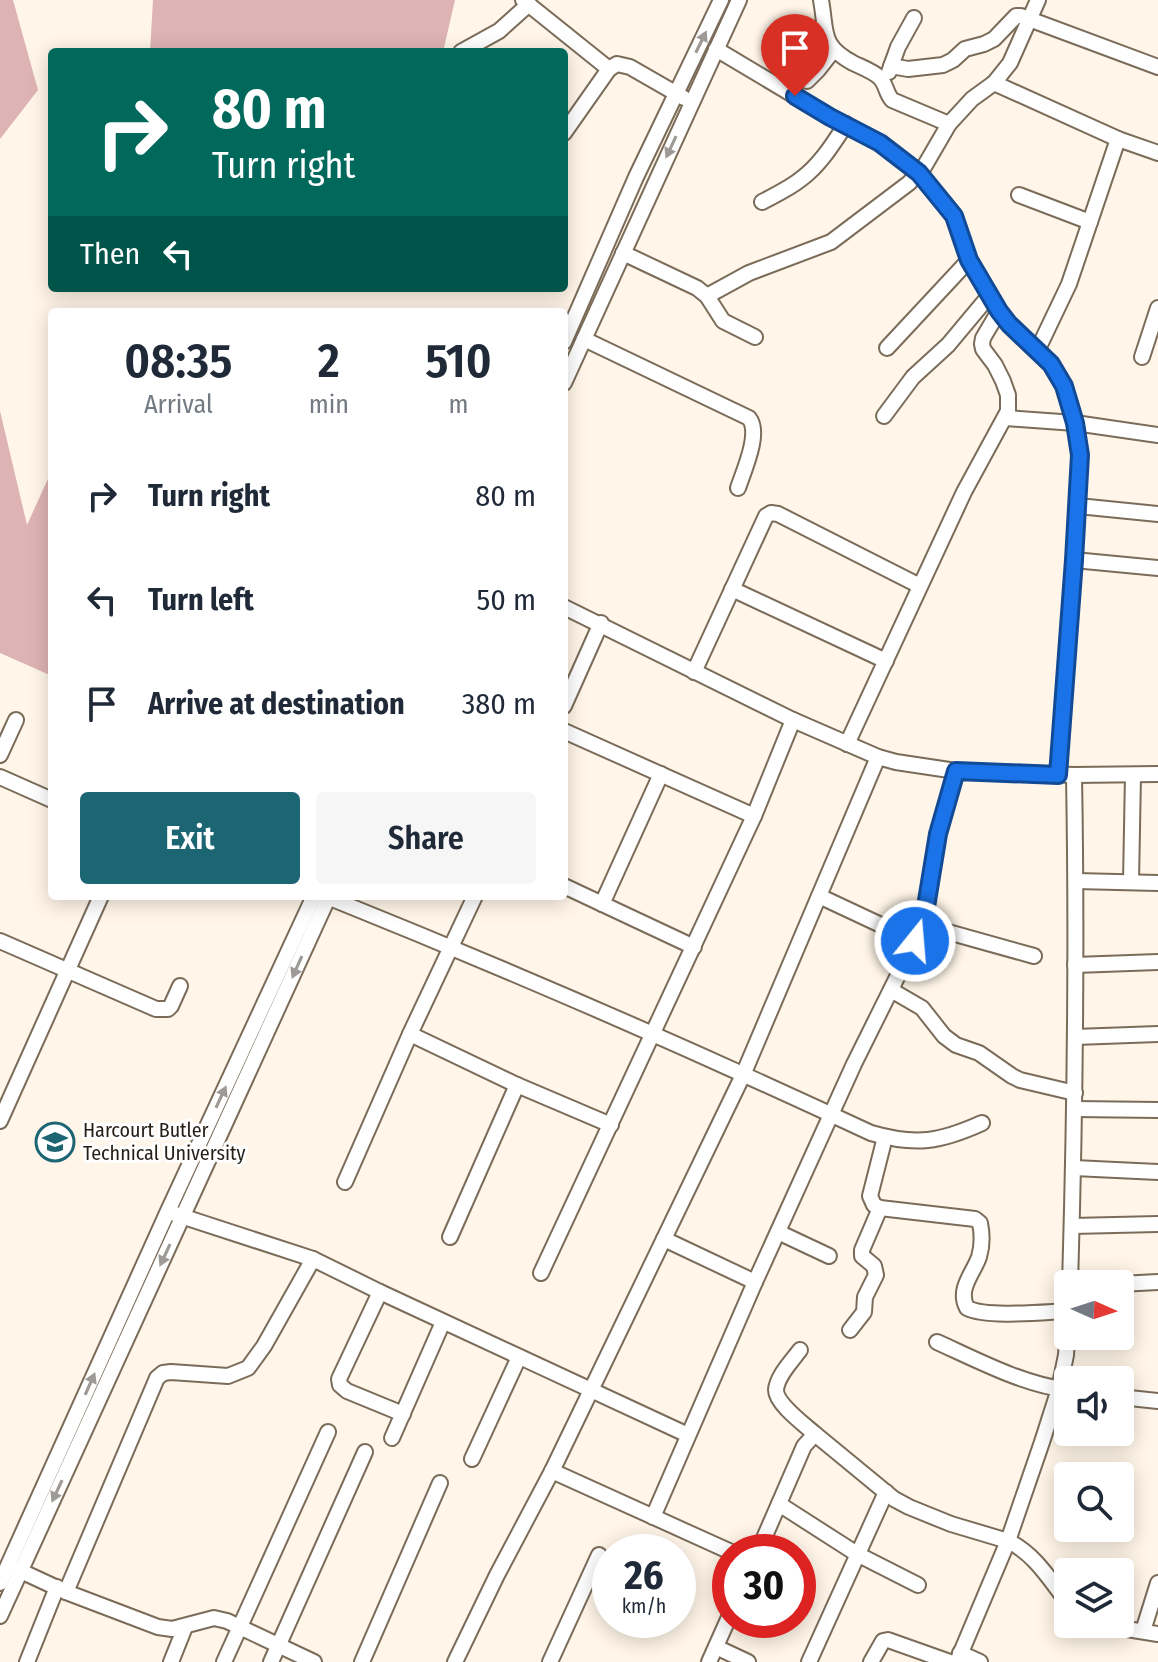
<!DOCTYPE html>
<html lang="en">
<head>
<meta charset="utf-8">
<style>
	body { margin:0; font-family:"Fira Sans Condensed",sans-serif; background:#f6f6f7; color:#1f2937; height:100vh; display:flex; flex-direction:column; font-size:30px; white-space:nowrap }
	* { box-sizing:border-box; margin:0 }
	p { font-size:26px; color:#747a83 }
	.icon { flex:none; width:44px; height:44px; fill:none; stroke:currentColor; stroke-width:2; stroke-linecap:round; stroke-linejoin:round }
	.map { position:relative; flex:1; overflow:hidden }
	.sheet { position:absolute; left:48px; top:308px; width:520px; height:592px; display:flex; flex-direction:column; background:#fff; border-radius:8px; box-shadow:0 4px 20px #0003 }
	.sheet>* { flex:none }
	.guide { position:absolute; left:48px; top:48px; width:520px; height:244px; border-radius:8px; box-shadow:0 4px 20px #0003; background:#00695c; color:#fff; overflow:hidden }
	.needle { width:52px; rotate:93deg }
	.controls { position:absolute; left:1054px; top:1270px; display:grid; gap:16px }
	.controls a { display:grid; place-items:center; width:80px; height:80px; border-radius:8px; background:#fff; box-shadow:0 4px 20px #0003; font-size:40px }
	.speed { position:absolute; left:592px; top:1534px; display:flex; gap:16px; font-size:40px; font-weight:700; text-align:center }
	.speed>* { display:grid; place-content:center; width:104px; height:104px; border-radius:50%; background:#fff; box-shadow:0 4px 20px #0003; line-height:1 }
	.speed small { font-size:20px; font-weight:400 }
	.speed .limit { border:12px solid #d22; background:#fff; color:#111 }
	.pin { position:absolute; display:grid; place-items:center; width:68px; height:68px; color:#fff; margin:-82px -34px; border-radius:50% 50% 50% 0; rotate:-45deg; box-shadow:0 0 8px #0007 }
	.pin .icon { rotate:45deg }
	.me { position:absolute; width:88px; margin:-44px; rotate:17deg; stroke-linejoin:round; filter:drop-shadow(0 0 6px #0008) }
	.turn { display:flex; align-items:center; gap:28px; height:168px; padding:0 32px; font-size:36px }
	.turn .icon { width:104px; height:104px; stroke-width:2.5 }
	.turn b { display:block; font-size:56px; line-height:68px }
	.then { display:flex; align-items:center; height:76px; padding:0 32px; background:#0003; gap:16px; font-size:30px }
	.eta { display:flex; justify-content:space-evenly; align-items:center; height:136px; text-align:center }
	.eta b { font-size:48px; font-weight:600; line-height:56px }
	.cta { display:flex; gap:16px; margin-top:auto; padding:16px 32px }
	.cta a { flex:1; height:92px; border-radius:8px; background:#1c6572; color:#fff; font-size:32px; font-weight:600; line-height:92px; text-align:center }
	.cta a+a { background:#f6f6f7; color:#1f2937 }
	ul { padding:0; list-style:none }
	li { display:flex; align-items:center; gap:24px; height:104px; padding:0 32px }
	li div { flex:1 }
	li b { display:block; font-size:30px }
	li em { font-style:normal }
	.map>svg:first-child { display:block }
</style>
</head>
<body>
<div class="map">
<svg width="1158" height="1662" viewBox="0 0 1158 1662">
	<rect width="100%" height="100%" fill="#fff5e8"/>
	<g fill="#deb3b3">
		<polygon points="0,0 13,0 38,90 0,139"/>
		<polygon points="153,0 455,0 443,52 150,52"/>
		<polygon points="0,411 27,525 52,470 52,676 0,653"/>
	</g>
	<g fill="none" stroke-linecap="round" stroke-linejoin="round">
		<defs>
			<g id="minor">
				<polyline points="523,0 609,69"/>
				<path d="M 821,0 C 827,33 820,45 853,63 C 861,67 873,71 880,78 C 886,84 886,93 892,100 L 949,124"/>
				<polyline points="716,49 830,117 880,143 919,173 954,216 969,260 999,311 1009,324 1051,364 1064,386 1075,423 1080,455 1074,560 1058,775"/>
				<polyline points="461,52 499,31 529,4"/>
				<polyline points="891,66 908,69 943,65 953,60 965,49 984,44 994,39 1016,16 1021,16 1158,67"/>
				<polyline points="889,72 898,47 914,18"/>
				<polyline points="807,81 818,70 833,51"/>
				<polyline points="994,83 1118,139 1158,153"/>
				<polyline points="564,133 609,69 617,64 630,67 684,98"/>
				<polyline points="1019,195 1090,222"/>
				<path d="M 762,202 C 775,195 790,188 801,179 C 820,165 833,144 846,124"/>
				<polyline points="623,253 697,288 707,296 723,321 755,337"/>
				<polyline points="707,296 749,273 831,242 909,183 924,167 949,124 972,99 994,83 1010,63 1038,0"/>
				<path d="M 584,339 L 749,418 C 761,433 744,470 738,488"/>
				<polyline points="564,342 636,177 721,0"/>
				<polyline points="887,348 969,260"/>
				<polyline points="1038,349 1069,284 1118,139"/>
				<polyline points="1142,357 1158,308"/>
				<polyline points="564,383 739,0"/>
				<polyline points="884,416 913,377 948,345 989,296"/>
				<polyline points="1006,418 1075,423 1158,435"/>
				<polyline points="1078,506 1158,514"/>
				<polyline points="1074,560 1158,568"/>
				<polyline points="732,589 886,661"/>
				<polyline points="564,607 793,720 878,757 896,762 956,771 1074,775 1158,774"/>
				<polyline points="694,672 766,516 771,513 778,514 920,586"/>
				<polyline points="564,706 601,623"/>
				<polyline points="564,731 754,816"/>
				<polyline points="847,744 964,492 1008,411 1008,395 1003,381 995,365 983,349 982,344 983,338 999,311"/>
				<polyline points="0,755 16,720"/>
				<polyline points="0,777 52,800"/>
				<polyline points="1076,881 1158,883"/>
				<polyline points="1131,882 1133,775"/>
				<polyline points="564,886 694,947"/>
				<path d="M 325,896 C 509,970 691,1049 871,1133 C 916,1146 940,1142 982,1123"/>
				<polyline points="819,896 915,941"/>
				<polyline points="602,904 661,774"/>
				<polyline points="923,925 1034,956"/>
				<polyline points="0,941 156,1009 168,1009 171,1006 180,986"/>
				<polyline points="1075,965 1158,962"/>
				<polyline points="891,990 922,1008 944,1036 956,1045 979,1053 1012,1076 1020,1080 1075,1093"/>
				<polyline points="410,1034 517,1085 611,1125"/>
				<polyline points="1075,1037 1158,1034"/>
				<polyline points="1075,1109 1158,1110"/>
				<polyline points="0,1121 101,896"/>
				<path d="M 885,1137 L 870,1196 L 874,1205 L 880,1208 L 975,1219 L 980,1223 C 982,1233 982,1247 979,1257 C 973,1274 957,1289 967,1308 C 987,1318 1044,1312 1068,1311"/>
				<polyline points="1074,1168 1158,1172"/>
				<polyline points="345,1182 410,1034 475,896"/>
				<polyline points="175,1214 313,1259 380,1292 688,1435"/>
				<polyline points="1072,1226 1158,1224"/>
				<polyline points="778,1232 829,1256"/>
				<polyline points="450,1237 517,1085"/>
				<polyline points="664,1239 755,1282"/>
				<polyline points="541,1273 754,816 793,720"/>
				<path d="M 1070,1284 C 1075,1115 1077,945 1074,775"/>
				<polyline points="1120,1284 1158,1282"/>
				<polyline points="380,1292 339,1379 340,1385 347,1391 403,1414"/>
				<polyline points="850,1330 864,1312 865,1297 876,1275 874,1266 862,1256 862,1250 880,1208"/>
				<path d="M 937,1342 C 977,1360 1024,1385 1068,1390"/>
				<path d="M 800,1350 C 792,1361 777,1376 776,1390 C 776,1404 805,1425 815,1434"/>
				<polyline points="1120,1397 1158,1401"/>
				<polyline points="392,1438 443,1322"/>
				<polyline points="472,1459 519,1357"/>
				<polyline points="552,1471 731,1552"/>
				<polyline points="779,1504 857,1554 918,1585"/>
				<polyline points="653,1517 755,1282 854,1064 923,925 938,834 956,771"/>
				<path d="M 758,1552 L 804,1446 L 815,1434 L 894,1499 L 909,1507 L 951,1524 L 1008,1541 C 1035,1554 1050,1580 1068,1603"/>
				<polyline points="12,1567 66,1592 158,1627 172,1629 214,1618 227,1621 314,1662"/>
				<polyline points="0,1583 168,1211 314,896"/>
				<polyline points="66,1592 157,1378 163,1373 171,1372 228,1376 248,1368 264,1346 313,1259"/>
				<polyline points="0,1616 329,896"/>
				<polyline points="1096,1624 1158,1634"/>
				<polyline points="1143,1631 1158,1583"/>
				<polyline points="716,1647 748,1662"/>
				<polyline points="960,1653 980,1662"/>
				<polyline points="27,1662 57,1587"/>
				<polyline points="171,1662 185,1627"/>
				<polyline points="224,1662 328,1432"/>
				<polyline points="271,1662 365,1452"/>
				<polyline points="362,1662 440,1483"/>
				<polyline points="455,1662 497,1575 552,1471 743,1075 878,757"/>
				<polyline points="550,1662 599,1555"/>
				<polyline points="709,1662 730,1615"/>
				<polyline points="809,1662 886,1492"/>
				<polyline points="871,1662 883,1641 888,1640 950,1662"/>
				<polyline points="957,1662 1008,1541 1042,1442 1059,1389 1066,1355 1068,1326"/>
			</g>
		</defs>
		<use href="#minor" stroke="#7a6c59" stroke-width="18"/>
		<use href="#minor" stroke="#fff" stroke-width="14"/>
	</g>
	<defs><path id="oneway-solid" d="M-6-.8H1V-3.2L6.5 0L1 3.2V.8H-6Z" transform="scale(2)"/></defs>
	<g fill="#9d9a97">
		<use href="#oneway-solid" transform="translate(701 42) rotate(-64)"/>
		<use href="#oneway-solid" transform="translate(671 147) rotate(115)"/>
		<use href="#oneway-solid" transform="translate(297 967) rotate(114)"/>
		<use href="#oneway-solid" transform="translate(221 1097) rotate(-65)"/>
		<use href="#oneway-solid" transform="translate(165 1255) rotate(115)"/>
		<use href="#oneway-solid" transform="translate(90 1384) rotate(-66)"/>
		<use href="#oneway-solid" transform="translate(57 1491) rotate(115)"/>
	</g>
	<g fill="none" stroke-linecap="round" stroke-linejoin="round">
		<defs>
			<polyline id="route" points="795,96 830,117 880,143 919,173 954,216 969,260 999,311 1009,324 1051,364 1064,386 1075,423 1080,455 1074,560 1058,775 956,771 938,834 923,925 915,941"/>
		</defs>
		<use href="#route" stroke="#114b97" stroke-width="20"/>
		<use href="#route" stroke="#1a73e8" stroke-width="14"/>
	</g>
	<defs>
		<symbol id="university-ring" viewBox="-11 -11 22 22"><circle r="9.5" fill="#fff" stroke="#1c6572" stroke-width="1.5"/><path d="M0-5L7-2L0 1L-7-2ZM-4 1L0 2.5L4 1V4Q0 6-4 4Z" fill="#1c6572"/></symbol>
	</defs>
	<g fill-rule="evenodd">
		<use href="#university-ring" x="33" y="1120" width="44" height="44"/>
	</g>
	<g text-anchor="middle" stroke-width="6" stroke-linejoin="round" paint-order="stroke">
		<g font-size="20" fill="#251f18" stroke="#fff" text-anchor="start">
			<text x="83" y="1137">Harcourt Butler<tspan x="83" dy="23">Technical University</tspan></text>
		</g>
	</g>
</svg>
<div class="controls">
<a><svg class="needle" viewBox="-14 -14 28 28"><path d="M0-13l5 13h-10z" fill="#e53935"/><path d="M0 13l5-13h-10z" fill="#747a83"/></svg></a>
<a><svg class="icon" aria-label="sound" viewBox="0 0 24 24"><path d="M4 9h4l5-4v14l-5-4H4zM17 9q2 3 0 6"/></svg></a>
<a><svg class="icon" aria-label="search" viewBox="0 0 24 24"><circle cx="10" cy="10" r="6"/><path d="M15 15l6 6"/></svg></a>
<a><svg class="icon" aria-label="layers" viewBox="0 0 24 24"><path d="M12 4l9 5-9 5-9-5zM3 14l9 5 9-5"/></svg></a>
</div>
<div class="speed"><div>26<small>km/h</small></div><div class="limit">30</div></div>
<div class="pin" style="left:795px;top:96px;background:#d93025"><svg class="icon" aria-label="arrive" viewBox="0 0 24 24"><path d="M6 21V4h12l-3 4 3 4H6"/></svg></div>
<svg class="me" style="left:915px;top:941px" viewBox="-20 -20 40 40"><circle r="17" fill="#1a73e8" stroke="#fff" stroke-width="3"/><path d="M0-11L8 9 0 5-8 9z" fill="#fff"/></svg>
<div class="guide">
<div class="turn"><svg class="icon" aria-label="right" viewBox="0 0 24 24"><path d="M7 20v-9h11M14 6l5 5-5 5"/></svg><div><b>80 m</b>Turn right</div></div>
<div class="then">Then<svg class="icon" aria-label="left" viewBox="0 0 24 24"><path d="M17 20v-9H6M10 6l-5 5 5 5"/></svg></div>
</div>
<section class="sheet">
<div class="eta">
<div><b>08:35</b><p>Arrival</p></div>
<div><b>2</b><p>min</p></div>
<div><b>510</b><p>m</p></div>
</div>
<ul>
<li><svg class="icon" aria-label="right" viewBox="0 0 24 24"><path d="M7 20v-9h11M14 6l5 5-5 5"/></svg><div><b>Turn right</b></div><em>80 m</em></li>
<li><svg class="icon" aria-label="left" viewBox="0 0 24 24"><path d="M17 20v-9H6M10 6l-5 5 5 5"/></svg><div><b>Turn left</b></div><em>50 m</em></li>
<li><svg class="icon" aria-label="arrive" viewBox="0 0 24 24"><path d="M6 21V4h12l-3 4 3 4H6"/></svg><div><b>Arrive at destination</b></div><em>380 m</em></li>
</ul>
<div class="cta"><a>Exit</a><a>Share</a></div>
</section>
</div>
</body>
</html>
